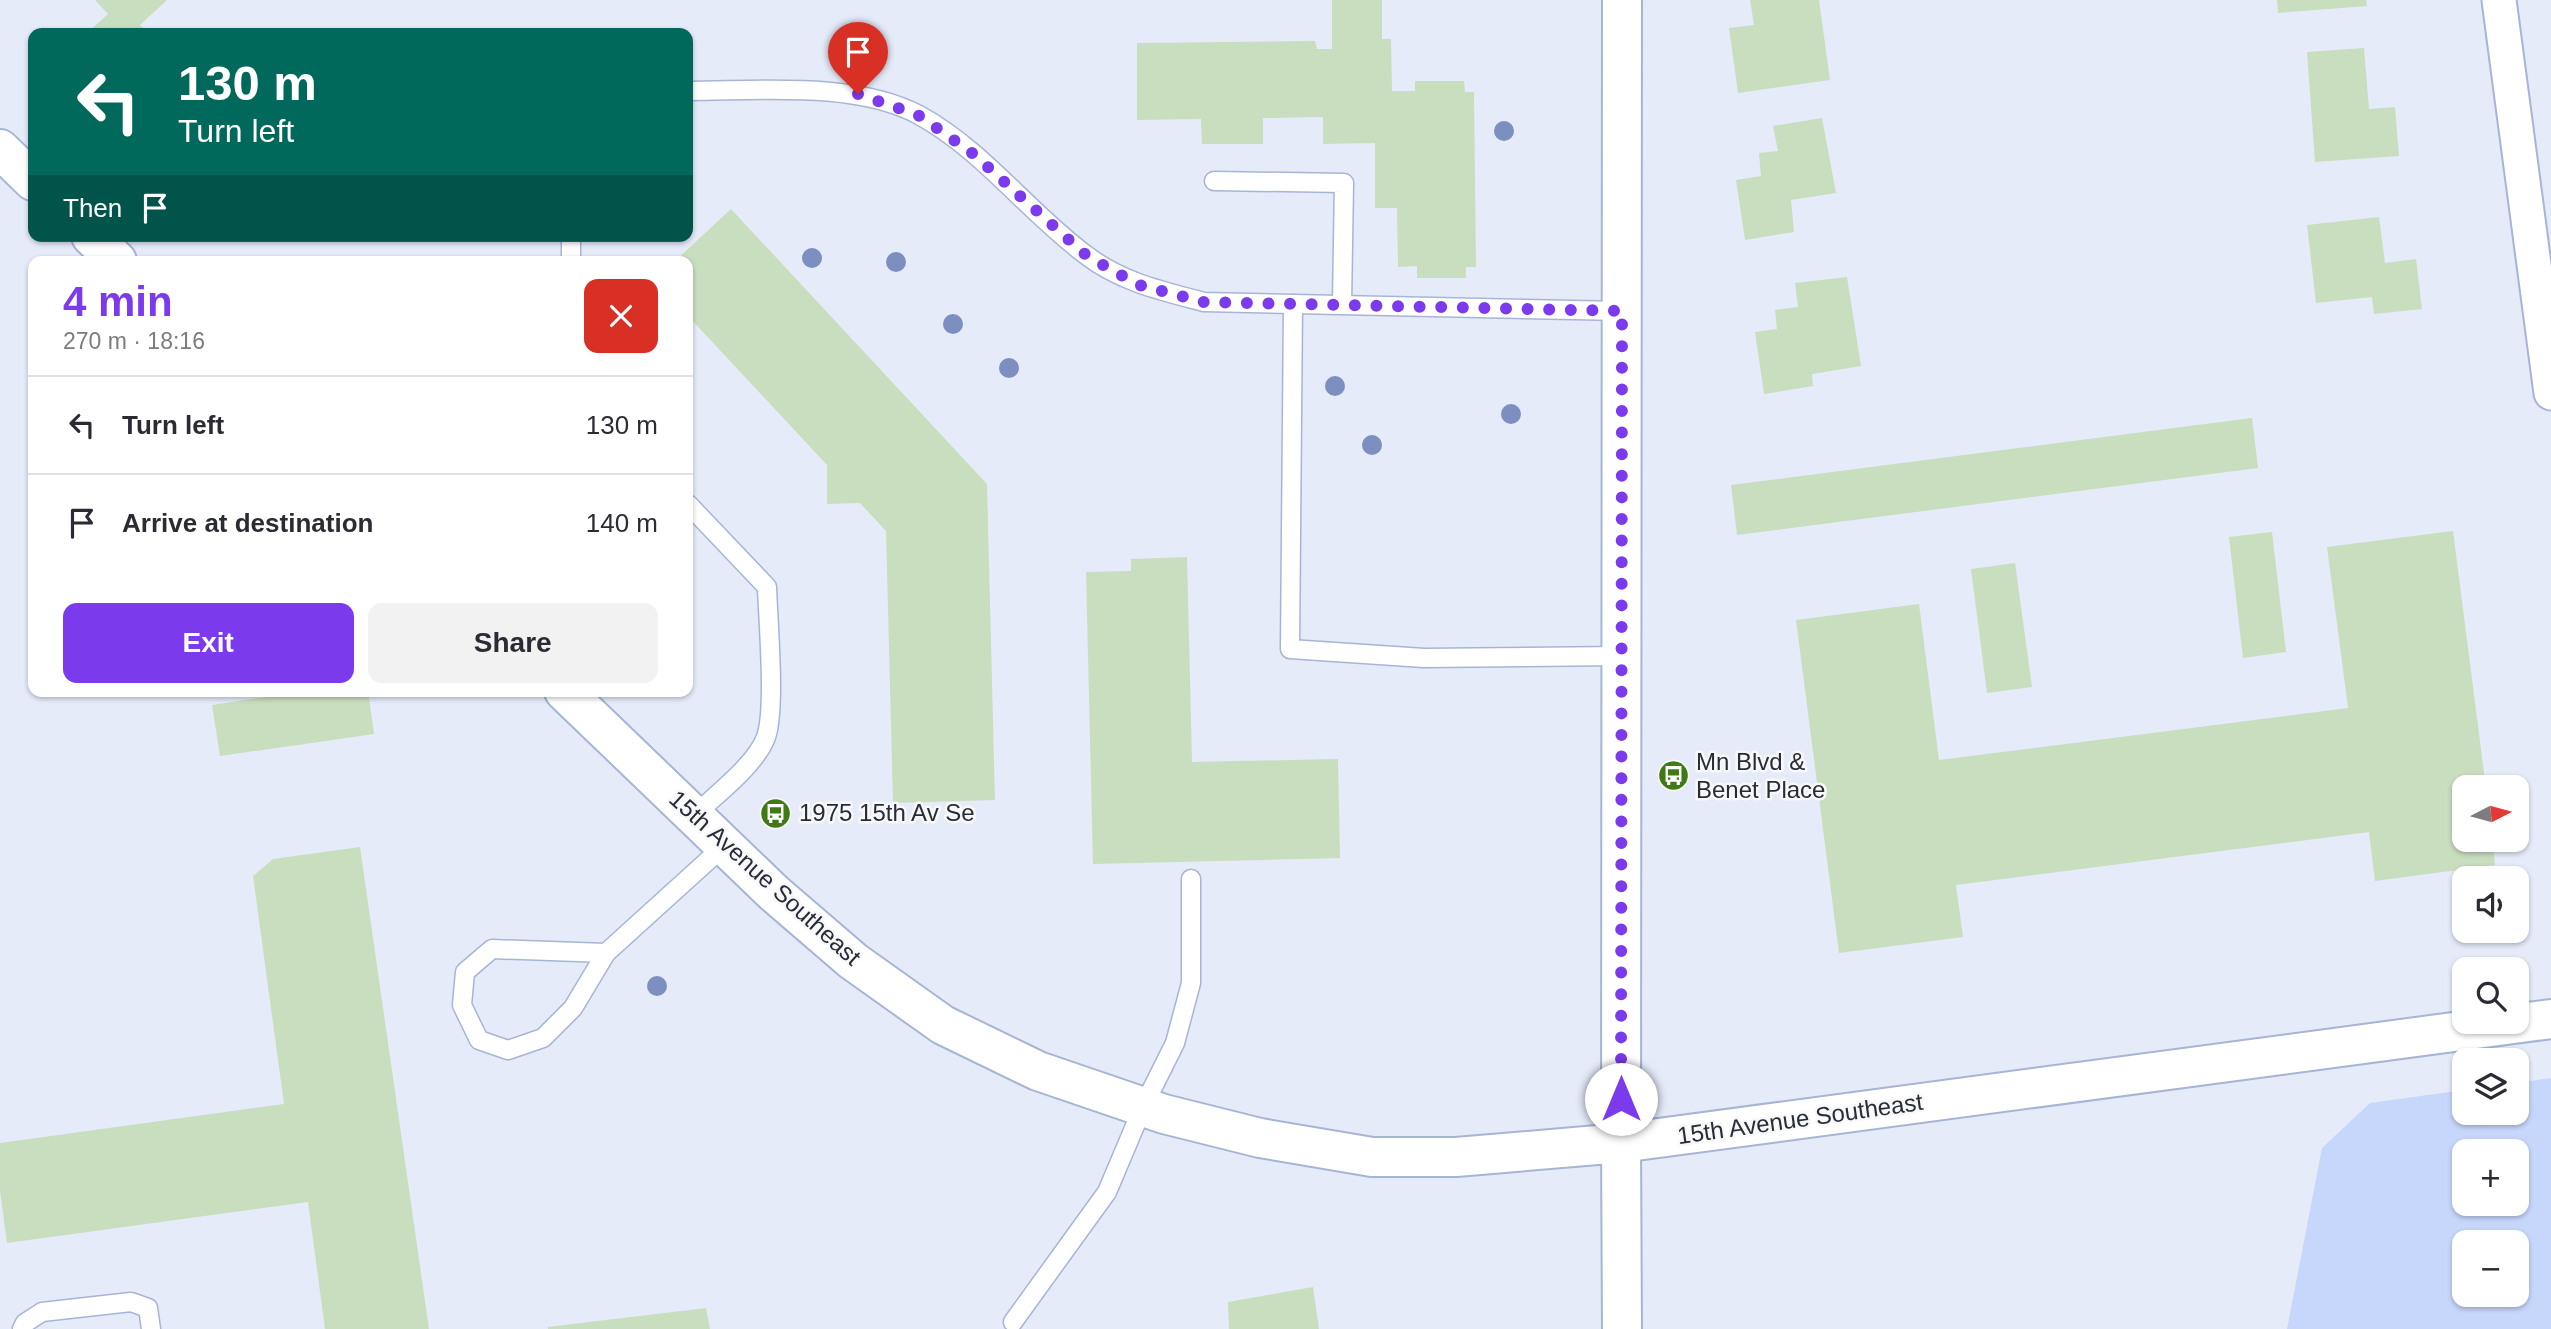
<!DOCTYPE html>
<html lang="en">
<head>
<meta charset="utf-8">
<style>
	body { margin:0; font-family:Helvetica,sans-serif; background:#f2f2f3; color:#2b2b33; height:100vh; display:flex; flex-direction:column; font-size:26px; white-space:nowrap }
	* { box-sizing:border-box; margin:0 }
	p { font-size:23px; color:#7c7c81 }
	.icon { flex:none; width:38px; height:38px; fill:none; stroke:currentColor; stroke-width:2; stroke-linecap:round; stroke-linejoin:round }
	.map { position:relative; flex:1; overflow:hidden }
	.drawer { position:absolute; left:28px; top:256px; width:665px; height:441px; display:flex; flex-direction:column; background:#fff; border-radius:14px; box-shadow:0 2px 5px #0004 }
	.drawer>* { flex:none }
	.guide { position:absolute; left:28px; top:28px; width:665px; height:214px; border-radius:14px; box-shadow:0 2px 5px #0004; background:#00695c; color:#fff; overflow:hidden }
	.needle { width:46px; rotate:84deg }
	.tools { position:absolute; left:2452px; top:775px; display:grid; gap:14px }
	.tools a { display:grid; place-items:center; width:77px; height:77px; border-radius:14px; background:#fff; box-shadow:0 2px 5px #0004; font-size:35px }
	.pin { position:absolute; display:grid; place-items:center; width:60px; height:60px; color:#fff; margin:-72px -30px; border-radius:50% 50% 50% 0; rotate:-45deg; box-shadow:0 0 7px #0007 }
	.pin .icon { rotate:45deg }
	.me { position:absolute; width:77px; margin:-38px; rotate:0deg; stroke-linejoin:round; filter:drop-shadow(0 0 5px #0008) }
	.turn { display:flex; align-items:center; gap:24px; height:147px; padding:0 35px; font-size:32px }
	.turn .icon { width:91px; height:91px; stroke-width:2.5 }
	.turn b { display:block; font-size:49px; line-height:60px }
	.then { display:flex; align-items:center; height:66px; padding:0 35px; background:#0003; gap:14px; font-size:26px }
	.round { display:grid; place-items:center; flex:none; width:74px; height:74px; border-radius:14px; background:#f2f2f3 }
	.headline { display:flex; align-items:center; justify-content:space-between; height:119px; padding:0 35px }
	h1 { font-size:42px; font-weight:600; line-height:52px; color:#7c3aed }
	.cta { display:flex; gap:14px; margin-top:auto; padding:14px 35px }
	.cta a { flex:1; height:80px; border-radius:14px; background:#7c3aed; color:#fff; font-size:28px; font-weight:600; line-height:80px; text-align:center }
	.cta a+a { background:#f2f2f3; color:#2b2b33 }
	ul { padding:0; list-style:none }
	li { display:flex; align-items:center; gap:21px; height:98px; padding:0 35px; border-top:2px solid #e1e1e2 }
	li div { flex:1 }
	li b { display:block; font-size:26px }
	li em { font-style:normal }
	.map>svg:first-child { display:block }
</style>
</head>
<body>
<div class="map">
<svg width="2551" height="1329" viewBox="0 0 2551 1329">
	<rect width="100%" height="100%" fill="#e5ebf9"/>
	<path fill="#c7d7fc" fill-rule="evenodd" d="M 2551,1078 L 2551,1329 L 2287,1329 L 2322,1148 L 2370,1103 L 2464,1090 L 2464,1113 L 2516,1113 L 2517,1083 ZM 2464,1152 L 2516,1152 L 2516,1204 L 2464,1204 ZM 2464,1242 L 2516,1242 L 2516,1295 L 2464,1295 Z"/>
	<g fill="#c9debf">
		<polygon points="95,0 167,0 140,25 148,33 87,33 108,14"/>
		<polygon points="1332,0 1382,0 1382,39 1391,39 1392,91 1415,91 1415,81 1464,81 1465,92 1474,92 1476,267 1466,267 1466,278 1417,278 1417,266 1398,267 1397,208 1375,208 1375,143 1323,144 1323,117 1263,118 1263,144 1202,144 1201,119 1137,120 1137,43 1315,41 1317,49 1332,49"/>
		<polygon points="1750,0 1819,0 1830,80 1738,93 1729,28 1754,25"/>
		<polygon points="2277,0 2366,0 2367,6 2278,13"/>
		<polygon points="2364,48 2369,109 2395,107 2399,156 2315,162 2307,52"/>
		<polygon points="1822,118 1836,193 1791,200 1794,232 1745,240 1736,180 1761,176 1759,153 1778,151 1773,126"/>
		<polygon points="731,209 987,484 995,800 893,803 886,531 860,503 827,504 827,465 688,316 688,261 675,261"/>
		<polygon points="2379,217 2385,263 2416,259 2422,309 2374,314 2372,297 2316,303 2307,225"/>
		<polygon points="1847,277 1861,366 1812,374 1813,386 1764,394 1755,332 1777,329 1775,310 1798,307 1795,283"/>
		<polygon points="2252,418 2258,468 1737,535 1731,485"/>
		<polygon points="2453,531 2486,788 2464,788 2464,840 2492,840 2495,865 2375,881 2369,832 1956,885 1963,937 1839,953 1796,620 1919,604 1939,760 2348,708 2327,547"/>
		<polygon points="2272,532 2286,652 2243,658 2229,537"/>
		<polygon points="1187,557 1192,762 1338,759 1340,858 1093,864 1086,572 1131,571 1131,559"/>
		<polygon points="2015,563 2032,687 1987,693 1971,569"/>
		<polygon points="307,691 368,691 374,734 220,756 212,705"/>
		<polygon points="360,847 429,1329 325,1329 308,1202 7,1243 0,1191 0,1143 284,1104 253,876 273,859"/>
		<polygon points="1313,1287 1319,1329 1229,1329 1228,1302"/>
		<polygon points="706,1308 710,1329 548,1329 548,1327"/>
	</g>
	<g fill="none" stroke-linecap="round" stroke-linejoin="round">
		<defs>
			<g id="service">
				<path d="M 688,91 C 759,91 855,81 919,115 C 983,150 1028,212 1086,255 C 1121,282 1162,291 1204,302 L 1622,311"/>
				<polyline points="1214,181 1344,183 1342,304"/>
				<polyline points="571,236 571,261"/>
				<polyline points="1293,304 1290,649 1424,658 1622,656"/>
				<path d="M 688,504 L 767,587 C 768,621 776,709 766,737 C 756,765 715,795 694,816"/>
				<polyline points="606,953 492,949 465,972 462,1005 479,1040 508,1050 543,1038 573,1008 606,953 724,846"/>
				<polyline points="1013,1322 1107,1192 1143,1107 1175,1043 1191,983 1191,879"/>
				<polyline points="22,1329 25,1323 42,1312 131,1302 148,1308 151,1329"/>
			</g>
			<polyline id="minor" points="2499,0 2551,393"/>
			<polyline id="tertiary" points="1622,0 1621,1143 2551,1019"/>
			<g id="secondary">
				<polyline points="0,149 33,181"/>
				<polyline points="91,236 117,261"/>
				<polyline points="564,691 774,893 853,961 943,1025 1038,1071 1164,1114 1260,1138 1372,1157 1456,1157 1621,1143 1622,1329"/>
			</g>
		</defs>
		<use href="#service" stroke="#a7b5d5" stroke-width="21"/>
		<use href="#minor" stroke="#a7b5d5" stroke-width="37"/>
		<use href="#tertiary" stroke="#a7b5d5" stroke-width="42"/>
		<use href="#secondary" stroke="#a7b5d5" stroke-width="42"/>
		<use href="#service" stroke="#fff" stroke-width="18"/>
		<use href="#minor" stroke="#fff" stroke-width="33"/>
		<use href="#tertiary" stroke="#fff" stroke-width="38"/>
		<use href="#secondary" stroke="#fff" stroke-width="38"/>
	</g>
	<g fill="#7d8ec1">
		<circle cx="1504" cy="131" r="10"/>
		<circle cx="812" cy="258" r="10"/>
		<circle cx="896" cy="262" r="10"/>
		<circle cx="953" cy="324" r="10"/>
		<circle cx="1009" cy="368" r="10"/>
		<circle cx="1335" cy="386" r="10"/>
		<circle cx="1511" cy="414" r="10"/>
		<circle cx="1372" cy="445" r="10"/>
		<circle cx="657" cy="986" r="10"/>
	</g>
	<g fill="none" stroke-linecap="round" stroke-linejoin="round">
		<polyline stroke="#7c3aed" stroke-width="12" stroke-dasharray="0 21.6" points="858,94 918,115 971,152 1087,256 1139,285 1204,302 1622,311 1621,1099"/>
	</g>
	<defs>
		<symbol id="bus-disc" viewBox="-11 -11 22 22"><circle r="9.5" fill="#3f7a14" stroke="#f8f8f8"/><path d="M-5-6H5V4H4V6H2V4H-2V6H-4V4H-5ZM-3.5-4V0h7V-4ZM-3.5 1.2v1.5H-2V1.2ZM2 1.2v1.5H3.5V1.2Z" fill="#fff"/></symbol>
	</defs>
	<g fill-rule="evenodd">
		<use href="#bus-disc" x="1656" y="758" width="35" height="35"/>
		<use href="#bus-disc" x="758" y="796" width="35" height="35"/>
	</g>
	<g text-anchor="middle" stroke-width="5" stroke-linejoin="round" paint-order="stroke">
		<g font-size="24" fill="#272c39" stroke="#f8f8f8" text-anchor="start">
			<text x="1696" y="770">Mn Blvd &amp;<tspan x="1696" dy="28">Benet Place</tspan></text>
			<text x="799" y="821">1975 15th Av Se</text>
		</g>
		<g font-size="24" fill="#272c39" stroke="#f8f8f8">
			<text transform="translate(765 878) rotate(42)" y="8">15th Avenue Southeast</text>
			<text transform="translate(1800 1119) rotate(-8)" y="8">15th Avenue Southeast</text>
		</g>
	</g>
</svg>
<div class="tools">
<a><svg class="needle" viewBox="-14 -14 28 28"><path d="M0-13l5 13h-10z" fill="#e53935"/><path d="M0 13l5-13h-10z" fill="#7c7c81"/></svg></a>
<a><svg class="icon" aria-label="sound" viewBox="0 0 24 24"><path d="M4 9h4l5-4v14l-5-4H4zM17 9q2 3 0 6"/></svg></a>
<a><svg class="icon" aria-label="search" viewBox="0 0 24 24"><circle cx="10" cy="10" r="6"/><path d="M15 15l6 6"/></svg></a>
<a><svg class="icon" aria-label="layers" viewBox="0 0 24 24"><path d="M12 4l9 5-9 5-9-5zM3 14l9 5 9-5"/></svg></a>
<a>+</a>
<a>−</a>
</div>
<div class="pin" style="left:858px;top:94px;background:#d93025"><svg class="icon" aria-label="arrive" viewBox="0 0 24 24"><path d="M6 21V4h12l-3 4 3 4H6"/></svg></div>
<svg class="me" style="left:1621px;top:1099px" viewBox="-20 -20 40 40"><circle r="19" fill="#fff"/><path d="M0-13L10 11 0 6-10 11z" fill="#7c3aed"/></svg>
<div class="guide">
<div class="turn"><svg class="icon" aria-label="left" viewBox="0 0 24 24"><path d="M17 20v-9H6M10 6l-5 5 5 5"/></svg><div><b>130 m</b>Turn left</div></div>
<div class="then">Then<svg class="icon" aria-label="arrive" viewBox="0 0 24 24"><path d="M6 21V4h12l-3 4 3 4H6"/></svg></div>
</div>
<section class="drawer">
<div class="headline"><div><h1>4 min</h1><p>270 m · 18:16</p></div><a class="round" style="background:#d93025;color:#fff"><svg class="icon" aria-label="close" viewBox="0 0 24 24"><path d="M6 6l12 12M18 6L6 18"/></svg></a></div>
<ul>
<li><svg class="icon" aria-label="left" viewBox="0 0 24 24"><path d="M17 20v-9H6M10 6l-5 5 5 5"/></svg><div><b>Turn left</b></div><em>130 m</em></li>
<li><svg class="icon" aria-label="arrive" viewBox="0 0 24 24"><path d="M6 21V4h12l-3 4 3 4H6"/></svg><div><b>Arrive at destination</b></div><em>140 m</em></li>
</ul>
<div class="cta"><a>Exit</a><a>Share</a></div>
</section>
</div>
</body>
</html>
